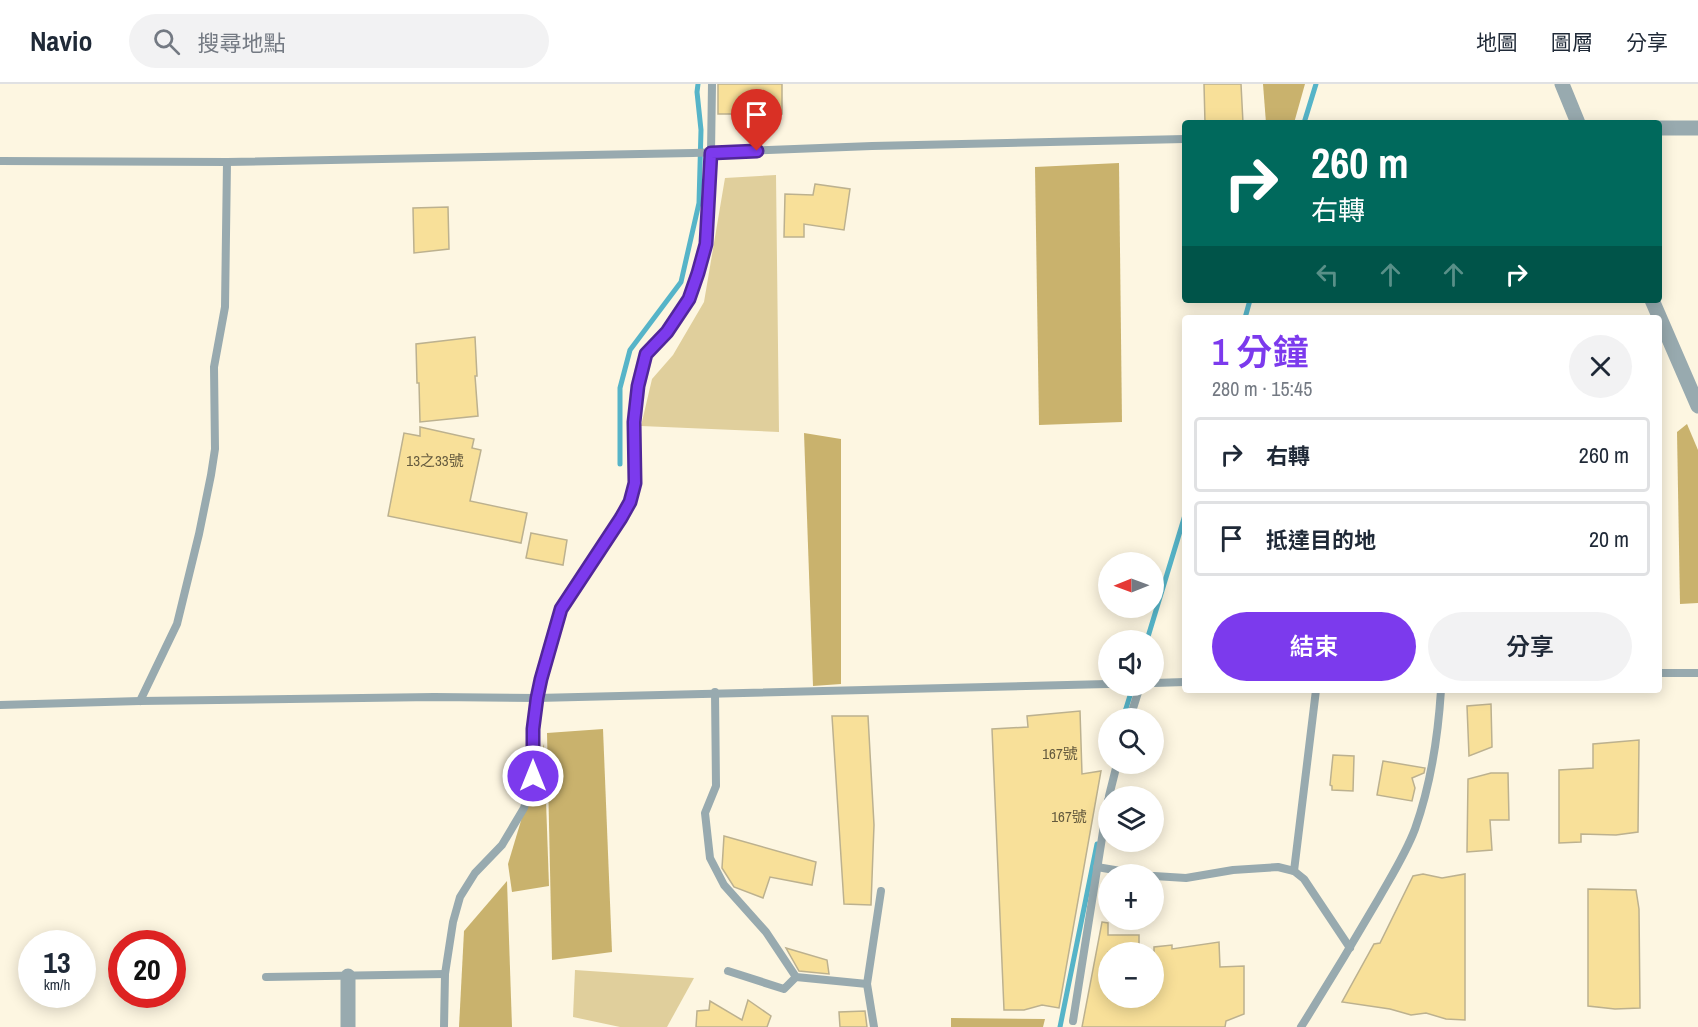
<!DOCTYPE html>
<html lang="zh-TW">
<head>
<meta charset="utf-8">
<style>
	body { margin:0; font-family:"Archivo Narrow","Noto Sans TC",sans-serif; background:#f2f2f3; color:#1f2937; height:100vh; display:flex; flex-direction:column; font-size:22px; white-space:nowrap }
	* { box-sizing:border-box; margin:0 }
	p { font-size:20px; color:#747a83 }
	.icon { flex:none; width:33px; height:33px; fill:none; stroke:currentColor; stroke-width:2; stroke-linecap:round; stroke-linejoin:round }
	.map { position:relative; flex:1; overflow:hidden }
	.panel { position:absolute; left:1182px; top:231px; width:480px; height:378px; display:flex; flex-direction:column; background:#fff; border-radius:6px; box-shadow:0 3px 15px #0003 }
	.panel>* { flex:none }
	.top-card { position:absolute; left:1182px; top:36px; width:480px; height:183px; border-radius:6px; box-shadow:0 3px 15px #0003; background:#00695c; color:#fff; overflow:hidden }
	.needle { width:39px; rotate:269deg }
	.controls { position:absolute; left:1098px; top:468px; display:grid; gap:12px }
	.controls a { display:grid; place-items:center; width:66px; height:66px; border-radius:50%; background:#fff; box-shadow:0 3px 15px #0003; font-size:30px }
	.speed { position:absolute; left:18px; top:846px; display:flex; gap:12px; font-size:30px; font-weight:700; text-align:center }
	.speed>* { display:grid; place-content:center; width:78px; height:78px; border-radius:50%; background:#fff; box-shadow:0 3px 15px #0003; line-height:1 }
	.speed small { font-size:15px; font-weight:400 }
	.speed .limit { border:9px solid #d22; background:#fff; color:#111 }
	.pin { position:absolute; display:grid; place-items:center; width:51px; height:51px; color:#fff; margin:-62px -26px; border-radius:50% 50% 50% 0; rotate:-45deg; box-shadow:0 0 6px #0007 }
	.pin .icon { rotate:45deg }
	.me { position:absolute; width:66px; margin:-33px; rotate:0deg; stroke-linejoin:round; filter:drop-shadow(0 0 4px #0008) }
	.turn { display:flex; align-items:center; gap:21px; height:126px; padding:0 30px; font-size:27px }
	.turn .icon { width:78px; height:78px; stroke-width:2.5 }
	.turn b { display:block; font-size:42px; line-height:51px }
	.lanes { display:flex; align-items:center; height:57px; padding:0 30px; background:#0003; justify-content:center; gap:30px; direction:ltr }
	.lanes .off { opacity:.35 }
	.round { display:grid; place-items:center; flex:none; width:63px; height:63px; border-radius:32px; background:#f2f2f3 }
	.overview { display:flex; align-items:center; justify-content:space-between; height:102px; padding:0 30px }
	h1 { font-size:36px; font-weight:600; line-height:45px; color:#7c3aed }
	.action { display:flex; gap:12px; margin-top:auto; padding:12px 30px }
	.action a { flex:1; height:69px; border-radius:36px; background:#7c3aed; color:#fff; font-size:24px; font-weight:600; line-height:69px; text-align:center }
	.action a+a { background:#f2f2f3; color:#1f2937 }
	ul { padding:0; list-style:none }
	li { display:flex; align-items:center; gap:18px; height:75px; margin:0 12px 9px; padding:0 18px; border:3px solid #e0e1e3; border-radius:6px }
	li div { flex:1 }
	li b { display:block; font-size:22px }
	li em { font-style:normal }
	header { display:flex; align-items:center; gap:36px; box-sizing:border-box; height:84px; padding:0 30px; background:#fff; border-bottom:2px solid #e0e1e3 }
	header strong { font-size:28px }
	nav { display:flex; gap:33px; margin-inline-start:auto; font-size:21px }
	.search { width:420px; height:54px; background:#f2f2f3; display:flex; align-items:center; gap:15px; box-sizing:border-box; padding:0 21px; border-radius:33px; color:#747a83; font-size:22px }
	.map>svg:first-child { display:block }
</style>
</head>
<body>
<header>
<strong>Navio</strong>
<div class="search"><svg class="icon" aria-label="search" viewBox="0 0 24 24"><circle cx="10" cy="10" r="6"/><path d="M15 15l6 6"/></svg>搜尋地點</div>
<nav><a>地圖</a><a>圖層</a><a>分享</a></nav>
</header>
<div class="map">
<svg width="1698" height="943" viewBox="0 0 1698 943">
	<rect width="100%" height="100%" fill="#fdf6e1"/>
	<g fill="#e0cf9c">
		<polygon points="776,91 779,348 641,342 652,295 673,271 704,218 725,94"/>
		<polygon points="575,886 694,894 667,943 620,943 573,933"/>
	</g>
	<g fill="#c9b26d">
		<polygon points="1263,0 1305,0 1294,39 1266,39"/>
		<polygon points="1119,79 1122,338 1039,341 1035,83"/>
		<polygon points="1687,340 1698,366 1698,519 1680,520 1677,348"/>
		<polygon points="804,349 841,355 841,600 813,602"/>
		<polygon points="603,645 612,868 552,876 547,649"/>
		<polygon points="544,660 549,802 512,808 508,780"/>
		<polygon points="507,797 512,943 459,943 464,847"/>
		<polygon points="951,934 1045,935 1043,943 951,943"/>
	</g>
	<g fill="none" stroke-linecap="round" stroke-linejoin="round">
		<g stroke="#56b4c8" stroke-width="5">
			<polyline points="1304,39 1316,0"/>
			<polyline points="1245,234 1250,216"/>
			<polyline points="620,380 620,304 630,266 681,198 699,119 701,46 697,8 698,0"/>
			<polyline points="1147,556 1185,431"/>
			<polyline points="1123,634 1133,602"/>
			<polyline points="1060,943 1097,760"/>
		</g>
	</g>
	<g fill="#f8e099" stroke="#bcb18f" stroke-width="1.5">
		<rect x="718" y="0" width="64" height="30"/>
		<polygon points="1204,0 1241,0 1243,39 1205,39"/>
		<polygon points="815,100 850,105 844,146 804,140 804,153 784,153 785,110 813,111"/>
		<polygon points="448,123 449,165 414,169 413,124"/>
		<polygon points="475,253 477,292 475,292 478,332 420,338 419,299 417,299 416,260"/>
		<polygon points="420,343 474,355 472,364 481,366 470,417 527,429 521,459 388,432 404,349 420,352"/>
		<polygon points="531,449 567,456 563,481 526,474"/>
		<polygon points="1491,620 1492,663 1469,672 1467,622"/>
		<polygon points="1080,627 1082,690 1101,687 1059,924 1042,921 1024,926 1004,926 992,645 1028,643 1027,632"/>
		<polygon points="832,632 868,632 874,741 871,821 844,820"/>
		<polygon points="1639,656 1638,748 1616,751 1581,750 1581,758 1559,759 1559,686 1593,684 1593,660"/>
		<polygon points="1333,671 1354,672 1353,707 1332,706 1332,702 1330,701"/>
		<polygon points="1383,677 1425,684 1424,689 1412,694 1415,704 1412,717 1377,711"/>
		<polygon points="1491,689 1508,689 1509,736 1490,736 1492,766 1467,768 1468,695"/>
		<polygon points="724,752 816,778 812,801 770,793 763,814 734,803 722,784"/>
		<polygon points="1423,790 1442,794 1465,790 1465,936 1446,935 1426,929 1411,931 1390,925 1342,918 1374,860 1380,859 1413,792"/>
		<polygon points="1588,805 1636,806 1639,825 1640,924 1615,925 1588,922"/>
		<polygon points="1102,838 1108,839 1108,851 1139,851 1139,868 1108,868 1108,914 1154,914 1154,863 1172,861 1172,865 1219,858 1220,883 1244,882 1244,930 1226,937 1225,943 1082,943"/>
		<polygon points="786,864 827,876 829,890 799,887"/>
		<polygon points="748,916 771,932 767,943 696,943 697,927 709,926 710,917 742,936"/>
		<polygon points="865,927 867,943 840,943 839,928"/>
	</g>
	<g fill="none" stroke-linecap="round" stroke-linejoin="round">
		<g stroke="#98aaaf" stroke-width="8">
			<polyline points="0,77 227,78 693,69 872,62 1185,55"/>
			<polyline points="1659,589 1698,589"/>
			<polyline points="1154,599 1185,598"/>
			<polyline points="715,608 716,702 705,729 710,774 724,801 766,848 796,893 867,900 874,943"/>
			<polyline points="140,617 177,540 199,450 211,391 215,365 214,283 225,223 227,78"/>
			<polyline points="0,621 140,617 434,613 537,614 1108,600"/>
			<polyline points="1130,634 1140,602"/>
			<polyline points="1109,712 1117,680"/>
			<polyline points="1097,783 1138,790"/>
			<polyline points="1294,787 1316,606"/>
			<polyline points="1154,792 1186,794 1233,786 1278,783 1294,787 1304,795 1350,864"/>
			<polyline points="728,887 784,905 796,893"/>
			<polyline points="266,893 445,890"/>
			<polyline points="867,900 881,807"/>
			<polyline points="1073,937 1108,716"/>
			<polyline points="444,943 445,890 453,838 460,813 475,789 502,761 524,724 533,692 533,645 537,614 541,595 561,525 621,434 630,418 635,399 634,338 638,302 646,270 667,248 689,215 698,189 706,160 711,69 712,0"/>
			<path d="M 1301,943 C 1328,900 1354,857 1379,814 C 1392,791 1406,769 1415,745 C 1431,700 1438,653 1441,606"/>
		</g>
		<g stroke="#98aaaf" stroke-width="15">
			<polyline points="1562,0 1578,39"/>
			<polyline points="1659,44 1698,44"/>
			<polyline points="1652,216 1698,322"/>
			<polyline points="348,943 348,892"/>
		</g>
	</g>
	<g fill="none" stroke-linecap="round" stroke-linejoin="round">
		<defs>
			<polyline id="route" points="533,692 533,645 537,614 541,595 561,525 621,434 630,418 635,399 634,338 638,302 646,270 667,248 689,215 698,189 706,160 711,69 757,67"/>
		</defs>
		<use href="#route" stroke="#51269a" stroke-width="15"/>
		<use href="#route" stroke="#7c3aed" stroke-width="10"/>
	</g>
	<g text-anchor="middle" stroke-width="6" stroke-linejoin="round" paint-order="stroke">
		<g font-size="15" fill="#645a3e">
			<text x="435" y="382">13之33號</text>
			<text x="1060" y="675">167號</text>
			<text x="1069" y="738">167號</text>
		</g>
	</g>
</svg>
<div class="controls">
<a><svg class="needle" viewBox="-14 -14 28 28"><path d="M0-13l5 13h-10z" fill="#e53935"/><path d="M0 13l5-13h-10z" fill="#747a83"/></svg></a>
<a><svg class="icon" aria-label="sound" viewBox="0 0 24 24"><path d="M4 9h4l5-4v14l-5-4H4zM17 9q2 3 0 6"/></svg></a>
<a><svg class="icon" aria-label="search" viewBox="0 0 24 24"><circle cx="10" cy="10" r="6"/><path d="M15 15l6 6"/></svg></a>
<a><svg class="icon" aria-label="layers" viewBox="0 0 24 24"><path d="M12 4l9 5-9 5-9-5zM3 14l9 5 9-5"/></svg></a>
<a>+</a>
<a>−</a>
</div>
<div class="speed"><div>13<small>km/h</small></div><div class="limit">20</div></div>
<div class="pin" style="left:757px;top:67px;background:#d93025"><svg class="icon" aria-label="arrive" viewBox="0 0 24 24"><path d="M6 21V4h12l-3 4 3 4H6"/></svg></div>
<svg class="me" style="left:533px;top:692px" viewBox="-20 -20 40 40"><circle r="17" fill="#7c3aed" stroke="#fff" stroke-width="3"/><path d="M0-11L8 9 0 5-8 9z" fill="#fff"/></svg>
<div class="top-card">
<div class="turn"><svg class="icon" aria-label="right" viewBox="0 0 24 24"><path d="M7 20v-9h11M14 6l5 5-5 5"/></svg><div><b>260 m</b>右轉</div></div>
<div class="lanes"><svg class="icon off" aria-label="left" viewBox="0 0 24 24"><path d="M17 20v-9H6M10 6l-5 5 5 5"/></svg><svg class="icon off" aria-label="ahead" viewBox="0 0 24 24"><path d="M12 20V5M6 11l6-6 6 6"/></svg><svg class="icon off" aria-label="ahead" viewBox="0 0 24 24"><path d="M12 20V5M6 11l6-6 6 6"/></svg><svg class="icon" aria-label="right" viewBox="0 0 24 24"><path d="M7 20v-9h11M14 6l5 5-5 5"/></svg></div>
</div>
<section class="panel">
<div class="overview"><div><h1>1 分鐘</h1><p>280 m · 15:45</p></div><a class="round"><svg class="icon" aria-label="close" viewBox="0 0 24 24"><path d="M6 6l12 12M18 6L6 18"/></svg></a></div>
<ul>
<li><svg class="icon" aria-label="right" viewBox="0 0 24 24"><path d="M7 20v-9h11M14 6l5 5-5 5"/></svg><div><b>右轉</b></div><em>260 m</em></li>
<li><svg class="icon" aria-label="arrive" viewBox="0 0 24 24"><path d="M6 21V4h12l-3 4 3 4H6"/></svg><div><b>抵達目的地</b></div><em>20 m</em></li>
</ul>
<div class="action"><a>結束</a><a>分享</a></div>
</section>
</div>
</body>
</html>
